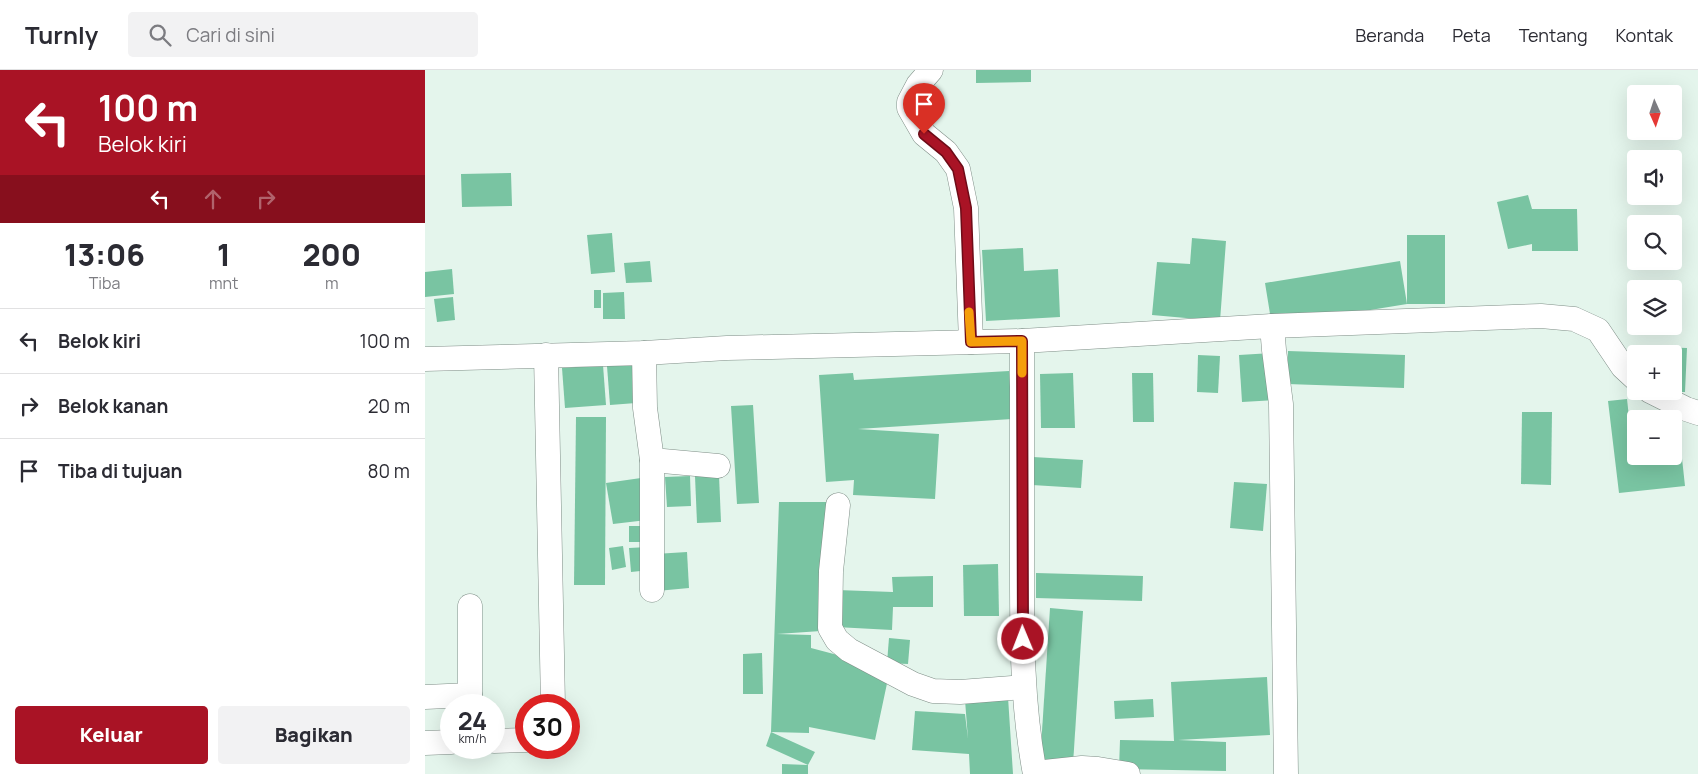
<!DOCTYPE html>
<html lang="id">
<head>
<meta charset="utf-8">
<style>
	body { margin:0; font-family:Manrope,sans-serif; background:#f2f2f3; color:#2b2b33; height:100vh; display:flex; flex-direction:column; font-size:19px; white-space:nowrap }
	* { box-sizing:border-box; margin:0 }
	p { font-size:16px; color:#7c7c81 }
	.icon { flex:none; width:28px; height:28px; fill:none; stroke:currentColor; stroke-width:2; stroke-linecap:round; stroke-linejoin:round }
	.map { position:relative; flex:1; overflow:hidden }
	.details { display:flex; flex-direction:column; background:#fff; width:425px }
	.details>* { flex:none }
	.guide { background:#a91325; color:#fff; overflow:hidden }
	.needle { width:32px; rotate:177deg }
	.fabs { position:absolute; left:1202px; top:15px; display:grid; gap:10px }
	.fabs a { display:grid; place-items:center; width:55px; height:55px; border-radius:5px; background:#fff; box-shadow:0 5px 20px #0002; font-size:25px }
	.speed { position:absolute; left:15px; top:624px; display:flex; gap:10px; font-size:25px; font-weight:700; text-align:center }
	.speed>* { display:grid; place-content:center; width:65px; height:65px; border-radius:50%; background:#fff; box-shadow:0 5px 20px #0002; line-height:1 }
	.speed small { font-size:12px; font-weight:400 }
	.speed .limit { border:8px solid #d22; background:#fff; color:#111 }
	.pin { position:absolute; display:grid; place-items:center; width:42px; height:42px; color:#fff; margin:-51px -21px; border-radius:50% 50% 50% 0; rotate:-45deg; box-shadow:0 0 5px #0007 }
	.pin .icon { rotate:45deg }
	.me { position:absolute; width:55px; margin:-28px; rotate:359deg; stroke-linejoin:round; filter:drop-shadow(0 0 4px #0008) }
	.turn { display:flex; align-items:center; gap:18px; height:105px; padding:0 15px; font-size:22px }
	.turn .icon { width:65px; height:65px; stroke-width:2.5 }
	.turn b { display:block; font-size:35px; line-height:42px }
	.lanes { display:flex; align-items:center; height:48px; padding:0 15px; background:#0003; justify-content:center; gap:25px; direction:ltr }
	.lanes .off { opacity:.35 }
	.eta { display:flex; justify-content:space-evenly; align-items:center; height:85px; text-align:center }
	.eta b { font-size:30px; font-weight:800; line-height:35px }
	.button { display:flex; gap:10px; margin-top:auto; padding:10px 15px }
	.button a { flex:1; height:58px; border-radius:5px; background:#a91325; color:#fff; font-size:20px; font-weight:800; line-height:58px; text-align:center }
	.button a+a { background:#f2f2f3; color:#2b2b33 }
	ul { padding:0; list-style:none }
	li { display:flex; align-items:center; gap:15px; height:65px; padding:0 15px; border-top:1px solid #e1e1e2 }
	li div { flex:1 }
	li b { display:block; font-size:19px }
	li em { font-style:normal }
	header { display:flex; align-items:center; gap:30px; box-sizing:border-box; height:70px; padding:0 25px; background:#fff; border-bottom:1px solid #e1e1e2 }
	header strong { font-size:24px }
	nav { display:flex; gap:28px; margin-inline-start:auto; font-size:18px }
	.search { width:350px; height:45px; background:#f2f2f3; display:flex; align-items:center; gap:12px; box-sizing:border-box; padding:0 18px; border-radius:5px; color:#7c7c81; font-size:19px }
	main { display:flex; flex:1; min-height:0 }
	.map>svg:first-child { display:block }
</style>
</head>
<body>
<header>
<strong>Turnly</strong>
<div class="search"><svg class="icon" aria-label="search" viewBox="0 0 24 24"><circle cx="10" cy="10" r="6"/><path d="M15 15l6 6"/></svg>Cari di sini</div>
<nav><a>Beranda</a><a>Peta</a><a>Tentang</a><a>Kontak</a></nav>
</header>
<main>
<section class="details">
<div class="guide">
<div class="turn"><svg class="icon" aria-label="left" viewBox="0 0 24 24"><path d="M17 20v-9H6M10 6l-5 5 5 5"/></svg><div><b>100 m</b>Belok kiri</div></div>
<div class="lanes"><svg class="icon" aria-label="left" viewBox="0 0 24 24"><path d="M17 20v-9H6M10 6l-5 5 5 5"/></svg><svg class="icon off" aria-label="ahead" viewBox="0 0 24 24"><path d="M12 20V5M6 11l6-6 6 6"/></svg><svg class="icon off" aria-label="right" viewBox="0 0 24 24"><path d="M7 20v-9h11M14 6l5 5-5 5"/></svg></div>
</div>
<div class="eta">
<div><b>13:06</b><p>Tiba</p></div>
<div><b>1</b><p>mnt</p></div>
<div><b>200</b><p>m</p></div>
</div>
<ul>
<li><svg class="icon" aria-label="left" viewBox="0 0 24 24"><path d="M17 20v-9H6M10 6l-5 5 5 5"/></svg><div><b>Belok kiri</b></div><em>100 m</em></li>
<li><svg class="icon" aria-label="right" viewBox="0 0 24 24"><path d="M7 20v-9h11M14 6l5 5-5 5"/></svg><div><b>Belok kanan</b></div><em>20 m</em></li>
<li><svg class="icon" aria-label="arrive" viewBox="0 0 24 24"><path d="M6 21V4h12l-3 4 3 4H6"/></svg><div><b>Tiba di tujuan</b></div><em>80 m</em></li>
</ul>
<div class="button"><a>Keluar</a><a>Bagikan</a></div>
</section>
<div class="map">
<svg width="1273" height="704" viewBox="0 0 1273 704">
	<rect width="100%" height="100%" fill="#e4f5ec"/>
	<g fill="#79c4a2">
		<polygon points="551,0 606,0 606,12 551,13"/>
		<polygon points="86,103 87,136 37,137 36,104"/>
		<polygon points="1103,125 1107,139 1152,139 1153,181 1107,181 1107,174 1083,179 1072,132"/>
		<polygon points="187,163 190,202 166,204 162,165"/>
		<polygon points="982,165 1020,165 1020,234 982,234 847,256 840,213 975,191 982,234"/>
		<polygon points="767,168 801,171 795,251 727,245 732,192 765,194"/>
		<polygon points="598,178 599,201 633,199 635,247 561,251 557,180"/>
		<polygon points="225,191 227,212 201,213 199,193"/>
		<polygon points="27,199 29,224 0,227 0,202"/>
		<rect x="169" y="220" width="7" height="18"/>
		<polygon points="199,222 200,249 178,249 178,223"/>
		<polygon points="28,227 30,250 12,252 9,229"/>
		<polygon points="1233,277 1262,278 1260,322 1249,322 1249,284 1233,284"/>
		<polygon points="863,281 980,285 979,318 862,314"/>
		<polygon points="849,283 852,330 817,332 814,285"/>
		<polygon points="773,285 795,286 793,323 772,322"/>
		<polygon points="208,294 211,333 185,335 182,296"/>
		<polygon points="178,295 181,335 140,338 137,298"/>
		<polygon points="584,301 587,349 433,359 514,364 510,429 428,425 429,410 401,412 394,305 428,303 429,310"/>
		<polygon points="648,303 650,358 616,358 615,304"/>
		<polygon points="707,303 728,303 729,352 708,352"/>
		<polygon points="1202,329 1208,384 1211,384 1211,386 1249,386 1249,380 1256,379 1260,416 1194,423 1183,331"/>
		<polygon points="328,335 334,433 312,434 306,336"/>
		<polygon points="1097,342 1127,342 1126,415 1096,414"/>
		<polygon points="151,347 181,347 180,515 149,515"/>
		<polygon points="608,387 658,390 656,418 607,415"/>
		<polygon points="294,405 296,452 272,453 270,406"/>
		<polygon points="265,406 266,436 242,437 240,407"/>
		<polygon points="216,408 222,450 188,454 181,413"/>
		<polygon points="809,412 842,414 838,461 805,458"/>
		<polygon points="354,432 408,432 396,561 352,564 386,565 386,578 439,592 464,604 450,670 384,657 384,663 346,662 390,682 383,695 341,676 346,662"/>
		<polygon points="204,456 222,456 223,472 204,472"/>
		<polygon points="198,476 201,497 187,500 184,478"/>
		<polygon points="223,477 225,500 206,502 204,478"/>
		<polygon points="262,482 264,518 232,521 230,484"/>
		<polygon points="573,494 574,546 539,546 538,495"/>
		<polygon points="611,503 718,506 717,531 611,528"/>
		<polygon points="508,506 508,537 468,537 467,560 411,557 412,520 468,522 467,507"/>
		<polygon points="625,538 658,541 648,694 615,692"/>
		<polygon points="464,568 485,570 483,594 462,593"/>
		<polygon points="337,583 338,624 318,624 318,584"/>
		<polygon points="842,607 845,665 753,670 801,672 801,701 694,699 695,670 749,671 746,612"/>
		<polygon points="583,627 588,704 545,704 544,684 487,680 490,641 540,644 543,669 540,630"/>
		<polygon points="728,629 729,647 690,649 689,631"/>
		<polygon points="357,694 383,695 383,704 357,704"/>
	</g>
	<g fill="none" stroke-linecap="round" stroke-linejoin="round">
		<defs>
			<g id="minor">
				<polyline points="506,0 493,15 484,32 484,38 499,64 521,82 533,99 541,138 546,272"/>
				<polyline points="847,256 849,280 856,334 861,704"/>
				<path d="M 597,271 C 597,342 597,413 597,484 C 597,558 596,631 610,704"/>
				<polyline points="219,283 220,338 227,390 293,396"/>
				<polyline points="121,285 128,635"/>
				<polyline points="0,289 219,283 302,278 597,271 847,256 1116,246 1149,249 1173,260 1198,297 1211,309"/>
				<polyline points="1225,321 1261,339 1273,343"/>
				<polyline points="413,435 406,501 405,558 412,570 424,580 488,614 508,621 535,622 599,617"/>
				<polyline points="227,520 227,390"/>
				<polyline points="0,627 45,625"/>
				<polyline points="45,635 45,536"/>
				<polyline points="69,671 101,670"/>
				<polyline points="0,673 26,672"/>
				<polyline points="610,703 657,698 673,699 703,704"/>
			</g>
		</defs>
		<use href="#minor" stroke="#7f8e87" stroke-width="25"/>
		<use href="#minor" stroke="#fff" stroke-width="24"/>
	</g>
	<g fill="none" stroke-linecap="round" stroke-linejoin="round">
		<defs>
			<polyline id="route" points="499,64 521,82 533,99 541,138 546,272 597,271 598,569"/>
		</defs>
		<use href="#route" stroke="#6e0c18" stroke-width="12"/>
		<use href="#route" stroke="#a91325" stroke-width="9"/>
		<polyline stroke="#f59e0b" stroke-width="9" points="544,242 546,272 597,271 597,303"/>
	</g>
</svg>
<div class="fabs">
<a><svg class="needle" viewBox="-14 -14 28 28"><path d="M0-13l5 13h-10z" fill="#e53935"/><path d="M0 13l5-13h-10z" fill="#7c7c81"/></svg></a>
<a><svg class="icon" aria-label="sound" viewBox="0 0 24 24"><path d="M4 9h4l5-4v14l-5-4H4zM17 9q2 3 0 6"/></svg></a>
<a><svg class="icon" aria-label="search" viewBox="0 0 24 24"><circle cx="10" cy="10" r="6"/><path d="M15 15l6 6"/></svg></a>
<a><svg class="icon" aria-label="layers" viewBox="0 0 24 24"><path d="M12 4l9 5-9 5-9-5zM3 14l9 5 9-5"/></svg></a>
<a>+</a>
<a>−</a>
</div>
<div class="speed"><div>24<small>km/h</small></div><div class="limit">30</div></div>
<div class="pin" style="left:499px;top:64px;background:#d93025"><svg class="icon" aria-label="arrive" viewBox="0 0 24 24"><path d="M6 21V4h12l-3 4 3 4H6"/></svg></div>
<svg class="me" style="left:598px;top:569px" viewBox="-20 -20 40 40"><circle r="17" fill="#a91325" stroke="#fff" stroke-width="3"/><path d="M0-11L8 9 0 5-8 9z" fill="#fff"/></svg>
</div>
</main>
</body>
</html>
